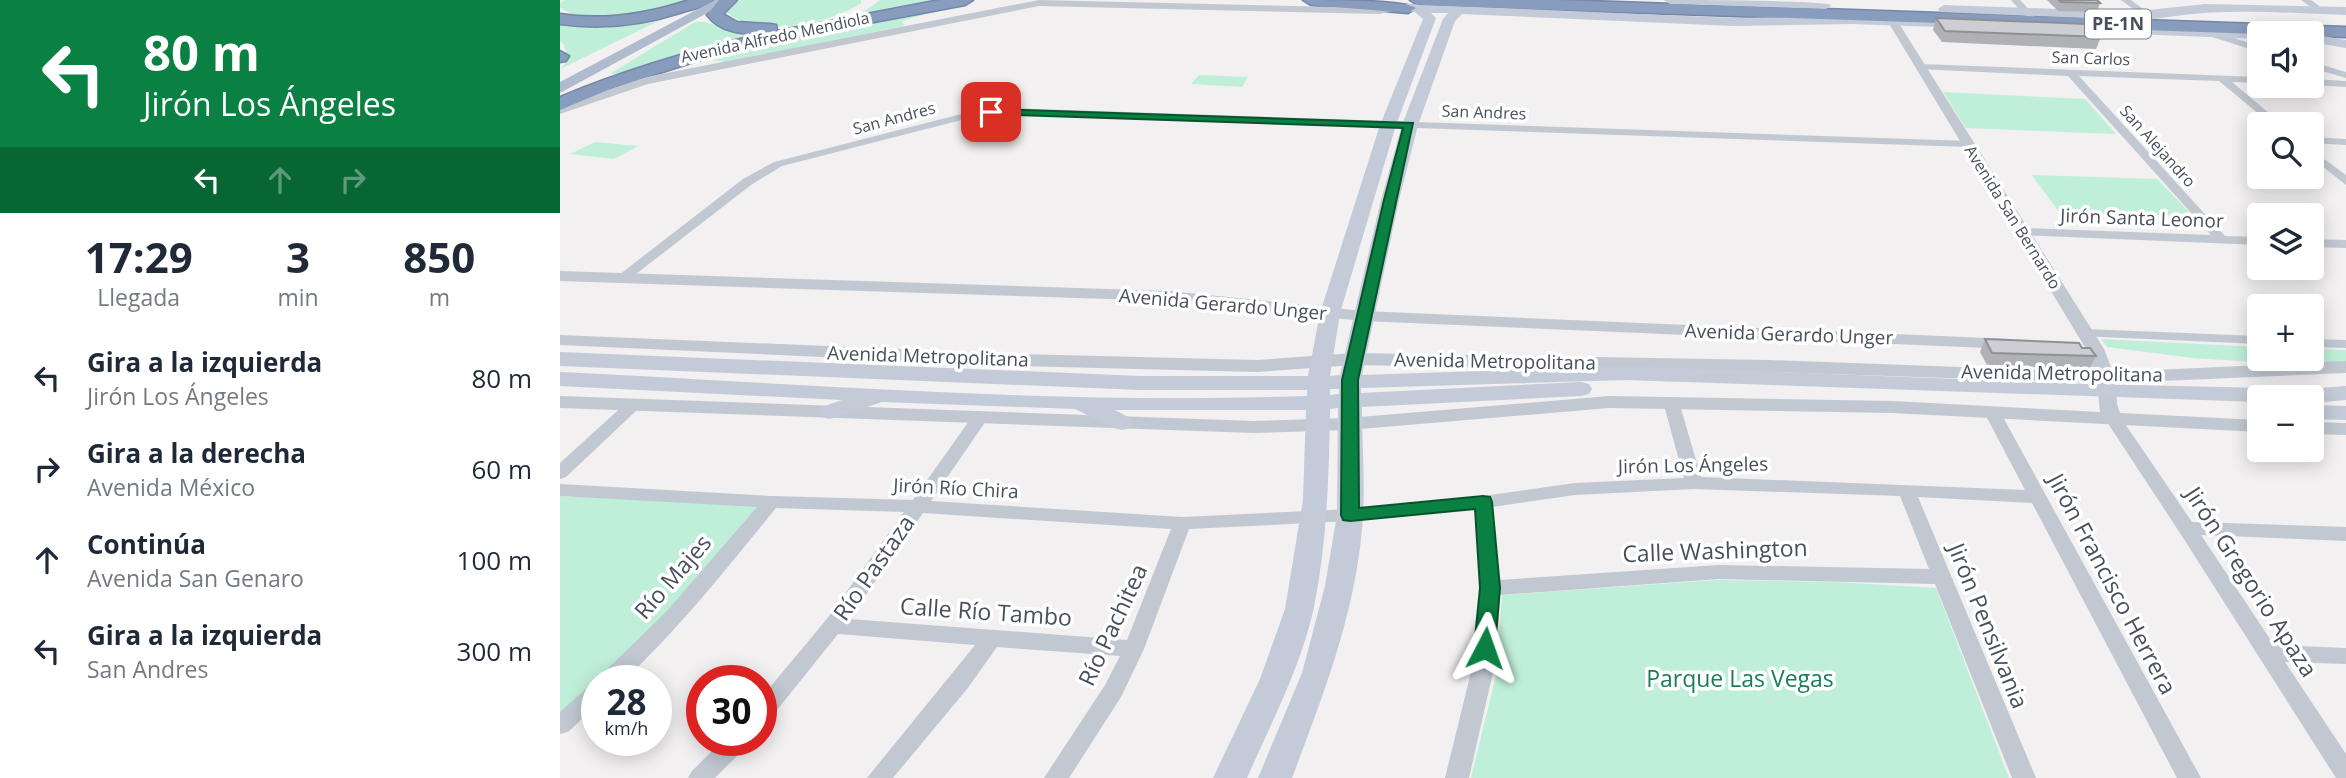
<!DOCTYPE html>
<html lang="es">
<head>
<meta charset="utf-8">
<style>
	body { margin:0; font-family:"Open Sans",sans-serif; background:#f6f6f7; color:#1f2937; height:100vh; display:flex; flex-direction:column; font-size:26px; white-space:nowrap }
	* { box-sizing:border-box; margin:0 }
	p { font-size:23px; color:#747a83 }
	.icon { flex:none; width:38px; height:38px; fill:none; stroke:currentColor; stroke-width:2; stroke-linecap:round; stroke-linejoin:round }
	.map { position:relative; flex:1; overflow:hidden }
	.sheet { display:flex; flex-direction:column; background:#fff; width:560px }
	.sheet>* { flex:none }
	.guide { background:#0b8043; color:#fff; overflow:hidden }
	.fabs { position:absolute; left:1687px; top:21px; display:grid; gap:14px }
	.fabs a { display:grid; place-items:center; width:77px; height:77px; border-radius:7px; background:#fff; box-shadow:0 4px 18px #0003; font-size:35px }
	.speed { position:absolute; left:21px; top:665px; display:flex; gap:14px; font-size:35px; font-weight:700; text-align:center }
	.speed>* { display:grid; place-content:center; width:91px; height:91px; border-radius:50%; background:#fff; box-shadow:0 4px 18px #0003; line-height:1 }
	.speed small { font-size:18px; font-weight:400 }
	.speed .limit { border:10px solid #d22; background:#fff; color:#111 }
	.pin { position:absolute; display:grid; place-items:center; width:60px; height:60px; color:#fff; margin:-30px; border-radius:14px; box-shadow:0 4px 10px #0006 }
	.me { position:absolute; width:77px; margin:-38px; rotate:4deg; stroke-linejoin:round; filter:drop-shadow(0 0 5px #0008) }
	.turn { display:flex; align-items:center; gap:24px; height:147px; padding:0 28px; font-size:32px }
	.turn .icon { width:91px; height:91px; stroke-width:2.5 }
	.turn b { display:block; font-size:49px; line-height:60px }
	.lanes { display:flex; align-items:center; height:66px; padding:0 28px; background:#0003; justify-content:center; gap:35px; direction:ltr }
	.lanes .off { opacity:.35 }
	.eta { display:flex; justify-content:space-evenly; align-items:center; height:119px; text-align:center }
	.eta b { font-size:42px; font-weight:700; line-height:49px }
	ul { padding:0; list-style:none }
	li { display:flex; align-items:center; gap:21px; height:91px; padding:0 28px }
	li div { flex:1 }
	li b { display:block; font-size:26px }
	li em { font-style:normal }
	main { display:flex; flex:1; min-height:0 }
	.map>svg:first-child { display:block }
</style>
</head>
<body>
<main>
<section class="sheet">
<div class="guide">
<div class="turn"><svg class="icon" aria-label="left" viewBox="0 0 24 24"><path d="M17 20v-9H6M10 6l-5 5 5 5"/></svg><div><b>80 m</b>Jirón Los Ángeles</div></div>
<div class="lanes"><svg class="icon" aria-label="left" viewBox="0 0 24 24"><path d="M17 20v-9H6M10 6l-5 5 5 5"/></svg><svg class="icon off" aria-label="ahead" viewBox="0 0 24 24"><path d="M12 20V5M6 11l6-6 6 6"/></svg><svg class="icon off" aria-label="right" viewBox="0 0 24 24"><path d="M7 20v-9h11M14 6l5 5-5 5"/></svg></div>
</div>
<div class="eta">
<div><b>17:29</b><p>Llegada</p></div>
<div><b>3</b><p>min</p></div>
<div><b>850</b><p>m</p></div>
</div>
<ul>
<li><svg class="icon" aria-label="left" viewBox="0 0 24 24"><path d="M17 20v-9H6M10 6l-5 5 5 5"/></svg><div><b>Gira a la izquierda</b><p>Jirón Los Ángeles</p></div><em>80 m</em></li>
<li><svg class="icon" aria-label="right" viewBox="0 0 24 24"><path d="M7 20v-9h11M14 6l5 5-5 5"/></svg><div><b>Gira a la derecha</b><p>Avenida México</p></div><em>60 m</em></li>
<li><svg class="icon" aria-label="ahead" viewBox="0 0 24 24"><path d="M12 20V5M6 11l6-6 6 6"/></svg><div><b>Continúa</b><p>Avenida San Genaro</p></div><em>100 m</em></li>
<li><svg class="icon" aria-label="left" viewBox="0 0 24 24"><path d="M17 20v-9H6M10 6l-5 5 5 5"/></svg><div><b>Gira a la izquierda</b><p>San Andres</p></div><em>300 m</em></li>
</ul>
</section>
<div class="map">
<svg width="1786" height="778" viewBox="0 0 1786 778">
	<rect width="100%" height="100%" fill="#f2f0f0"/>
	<g fill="#bfefd8">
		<path d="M 5,0 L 135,0 L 126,4 C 88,11 34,32 0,7 L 0,3 Z"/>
		<path d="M 181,0 L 301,0 L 301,3 C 266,25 200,39 166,12 L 170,5 Z"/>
		<path d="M 320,0 L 394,0 L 100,60 L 57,75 L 51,73 L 135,22 C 149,20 162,29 177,31 C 220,35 287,28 320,0 Z"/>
		<polygon points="377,7 376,11 342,21 344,26 166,62 146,59 87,74 118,61"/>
		<polygon points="117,12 0,69 8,61 4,44 0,41 0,22"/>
		<polygon points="639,75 688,77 682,87 631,84"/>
		<polygon points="1383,92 1525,99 1556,134 1406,128"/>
		<polygon points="35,142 78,146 54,159 10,154"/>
		<polygon points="1472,175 1597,179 1633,216 1499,212"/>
		<polygon points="1541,339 1699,347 1699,359 1752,359 1752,349 1786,350 1786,368 1633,358 1547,347"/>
		<polygon points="0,496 202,505 95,631 42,681 37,681 37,686 0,719"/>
		<polygon points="1157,580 1277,582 1376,588 1449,778 911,778 937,671 942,595"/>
	</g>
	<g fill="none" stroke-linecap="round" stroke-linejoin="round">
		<defs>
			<g id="motorway">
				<path d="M 129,0 L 153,0 C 146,7 133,9 123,12 C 83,25 42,30 0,24 L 0,14 C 45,21 87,14 129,0 Z"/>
				<path d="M 159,0 L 177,0 L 163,14 L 177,22 L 210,24 L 216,25 L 217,31 L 380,0 L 413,0 L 405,5 L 250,34 L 153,56 L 55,87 L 0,110 L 0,97 C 65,70 132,50 201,34 C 180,34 160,32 147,15 Z"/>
				<path d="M 743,0 C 764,0 844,0 856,8 L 848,13 L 751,5 Z"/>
				<polygon points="850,0 997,0 1786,27 1786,37 1752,36 1752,33 1699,34 858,5"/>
				<polygon points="0,51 9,56 6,61 0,62"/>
			</g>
		</defs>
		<use href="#motorway" stroke="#7487a9" stroke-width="3"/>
		<g fill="#c1c8d1" fill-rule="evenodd">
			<polygon points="1451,0 1460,0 1474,15 1474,19 1468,19"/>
			<polygon points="1561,0 1571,0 1591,15 1584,17"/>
			<polygon points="1741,0 1751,0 1766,11 1759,13"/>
			<polygon points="1649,30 1699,46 1699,52 1646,35 1646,31"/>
			<polygon points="1752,62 1786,72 1786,78 1752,68"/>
			<polygon points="1361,64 1699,77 1699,83 1672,82 1722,124 1711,124 1659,81 1519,76 1665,236 1699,237 1699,245 1458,235 1457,232 1463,228 1651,235 1508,76 1358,69 1358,65"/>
			<polygon points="1752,79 1786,81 1786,87 1752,85"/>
			<polygon points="449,108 1409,141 1415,144 1409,147 449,114 413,117 222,166 191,185 67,281 62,282 55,278 183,179 214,162 413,111"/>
			<polygon points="1752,137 1786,139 1786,145 1752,143"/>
			<polygon points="1752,150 1786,175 1786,185 1752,158"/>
			<polygon points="1752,239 1786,240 1786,248 1752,247"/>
			<polygon points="1525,329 1699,336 1699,344 1520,336 1518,333"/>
			<polygon points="1752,339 1786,340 1786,348 1752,347"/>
			<path d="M 1111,397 L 1119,402 L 1141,477 L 1465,490 L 1424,412 L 1432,407 L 1438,408 L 1641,778 L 1617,778 L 1472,503 L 1358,497 L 1476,778 L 1452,778 L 1375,584 L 1159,579 L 939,595 L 934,668 L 909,778 L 885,778 L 912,668 L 920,588 L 915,509 L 790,521 L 629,529 L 584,649 L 561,697 L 509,778 L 484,778 L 545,685 L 560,656 L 437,647 L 407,689 L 333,778 L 307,778 L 415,645 L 278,634 L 209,720 L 201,723 L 201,698 L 266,620 L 344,512 L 216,508 C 167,568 120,628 63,681 L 38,681 L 41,675 L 106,612 L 197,507 L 0,496 L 0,484 L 211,496 L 353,500 L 414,414 L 420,413 L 428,418 L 371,501 L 622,517 L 790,509 L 923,496 L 1015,483 L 1124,478 L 1103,402 ZM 1134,489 L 1340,496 L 1369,569 L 1159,565 L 939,580 L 932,507 L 1015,495 ZM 363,513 L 611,529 L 567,640 L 289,619 Z"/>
			<polygon points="72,401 78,403 80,406 78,409 6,477 0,479 0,463 66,403"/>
			<polygon points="1553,414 1559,415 1632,522 1786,527 1786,541 1641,535 1714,645 1786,648 1786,664 1725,662 1786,754 1786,778 1776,778 1620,533 1545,419"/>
			<polygon points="37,683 37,705 8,732 0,734 0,712 29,686"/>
			<polygon points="163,740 189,740 186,747 155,778 128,778 132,771"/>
		</g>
		<g fill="#c1c8d1" fill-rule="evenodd">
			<polygon points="479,0 819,8 843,5 848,8 819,14 479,6 88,84 0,114 0,106 86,77"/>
			<polygon points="1333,19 1338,22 1544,349 1553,372 1786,361 1786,373 1556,383 1557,404 1560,413 1699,420 1699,432 1332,413 1049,408 788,430 694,433 0,408 0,396 694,421 788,418 1049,396 1332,401 1540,412 1537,383 1208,372 794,365 697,372 459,366 0,345 0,335 459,354 697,360 794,353 1208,360 1534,372 1526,349 1328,22"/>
			<polygon points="0,271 609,291 803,311 1450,339 1459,344 1450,349 803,321 609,301 0,281"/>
			<polygon points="1752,422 1786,423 1786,435 1752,434"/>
		</g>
		<g fill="#c3cad8" fill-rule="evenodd">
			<path d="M 1104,0 C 1130,0 1259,0 1272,5 L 1266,9 L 1110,4 Z"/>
			<path d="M 848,4 L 1173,18 L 1291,16 L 1406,20 L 1412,24 L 1406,28 L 1291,24 L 1173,26 L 902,14 L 895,21 L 858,125 L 839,200 L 802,375 L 1066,366 L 1528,384 L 1748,389 L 1786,386 L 1786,400 L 1752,403 L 1752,397 L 1699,397 L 1699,402 L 1066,380 L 801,388 L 801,393 L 1021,382 L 1029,384 L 1032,389 L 1029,394 L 1021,396 L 802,407 C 802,443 805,479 803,515 C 798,607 764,693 732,778 L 698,778 L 742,673 L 765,586 L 777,515 L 778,408 L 770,409 C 769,476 767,542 754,607 C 741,667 711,723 687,778 L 653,778 L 700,679 L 725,609 L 743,500 L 746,410 L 555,410 L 570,418 L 574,423 L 570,428 L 562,430 L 554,428 L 515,409 L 322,402 L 270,419 L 262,417 L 258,412 L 262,407 L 282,400 L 0,386 L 0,372 C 248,384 498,405 747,396 L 747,390 L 580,390 L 0,366 L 0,352 L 580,376 L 748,376 L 760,313 L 820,125 L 863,19 L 855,12 L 844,11 L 844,5 ZM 871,13 L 888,13 L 883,19 L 842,125 L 821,200 L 780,375 L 770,376 L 780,313 L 836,125 L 876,18 ZM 770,389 L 779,389 L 779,394 L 770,395 Z"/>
			<path d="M 1644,4 L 1786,7 L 1786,15 C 1727,13 1667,8 1608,17 C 1594,19 1567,24 1556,15 C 1560,12 1631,6 1644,4 Z"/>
			<polygon points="1384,5 1525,10 1531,14 1525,18 1380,12 1378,9"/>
			<polygon points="1503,24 1699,31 1704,33 1699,33 1699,39 1498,31 1497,28"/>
			<polygon points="1752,34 1786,40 1786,48 1752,42"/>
			<polygon points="1752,405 1786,406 1786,420 1752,419"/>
		</g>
		<polygon fill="#b0bbce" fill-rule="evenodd" points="155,0 171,0 0,93 0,82"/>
		<use href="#motorway" fill="#889cbe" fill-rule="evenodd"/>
	</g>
	<g fill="#b0b1b6">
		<polygon points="1487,0 1537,0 1540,3 1537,12 1498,11"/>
		<polygon points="1376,18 1541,37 1536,49 1382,42 1373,30"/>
		<polygon points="1425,339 1522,348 1536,356 1530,369 1427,365 1420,352"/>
	</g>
	<g fill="#cdced4" stroke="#909094" stroke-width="2">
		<polygon points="1499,0 1537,0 1540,3 1501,2"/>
		<polygon points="1376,18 1526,24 1541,37 1385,31"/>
		<polygon points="1425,339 1519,343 1522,348 1530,348 1536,356 1432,353"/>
	</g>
	<polygon fill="#0b8043" stroke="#07532c" stroke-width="2" points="431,109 853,123 798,380 799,508 923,496 930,497 932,502 940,588 935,648 932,654 925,656 917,654 914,648 920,588 915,509 790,521 783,520 781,515 782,380 824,200 843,128 427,114 427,110"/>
	<g text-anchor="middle" stroke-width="7" stroke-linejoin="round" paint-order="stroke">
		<g font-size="16" fill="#48505d" stroke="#fff">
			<text transform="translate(215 37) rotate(-12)" y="6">Avenida Alfredo Mendiola</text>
			<text transform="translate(1531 58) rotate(2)" y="6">San Carlos</text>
			<text transform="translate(924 112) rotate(2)" y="6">San Andres</text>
			<text transform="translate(334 118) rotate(-15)" y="6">San Andres</text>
			<text transform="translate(1598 146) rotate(48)" y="6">San Alejandro</text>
			<text transform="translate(1453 217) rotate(58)" y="6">Avenida San Bernardo</text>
		</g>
		<rect fill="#fff" stroke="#7f848e" stroke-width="2" x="1525" y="9.5" width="66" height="29" rx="5"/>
		<g font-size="18" font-weight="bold" fill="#48505d">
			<text x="1558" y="30">PE-1N</text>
		</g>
		<g font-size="19" fill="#48505d" stroke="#fff">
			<text transform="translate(1582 218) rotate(2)" y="7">Jirón Santa Leonor</text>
			<text transform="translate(663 304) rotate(5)" y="7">Avenida Gerardo Unger</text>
			<text transform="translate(1229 334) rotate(2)" y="7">Avenida Gerardo Unger</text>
			<text transform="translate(368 356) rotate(2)" y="7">Avenida Metropolitana</text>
			<text transform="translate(935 361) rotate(1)" y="7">Avenida Metropolitana</text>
			<text transform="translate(1502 373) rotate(1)" y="7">Avenida Metropolitana</text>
			<text transform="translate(1133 465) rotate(-1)" y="7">Jirón Los Ángeles</text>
			<text transform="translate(396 488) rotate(3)" y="7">Jirón Río Chira</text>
		</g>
		<g font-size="23" fill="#48505d" stroke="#fff">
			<text transform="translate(1155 551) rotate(-2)" y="8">Calle Washington</text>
			<text transform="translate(314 568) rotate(-55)" y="8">Río Pastaza</text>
			<text transform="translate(113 577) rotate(-49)" y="8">Río Majes</text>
			<text transform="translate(1691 582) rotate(57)" y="8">Jirón Gregorio Apaza</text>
			<text transform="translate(1552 584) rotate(62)" y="8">Jirón Francisco Herrera</text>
			<text transform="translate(426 612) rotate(4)" y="8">Calle Río Tambo</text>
			<text transform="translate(553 625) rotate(-65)" y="8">Río Pachitea</text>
			<text transform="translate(1428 626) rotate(68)" y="8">Jirón Pensilvania</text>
		</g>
		<g font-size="23" fill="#197e58" stroke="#fff">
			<text x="1180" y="687">Parque Las Vegas</text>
		</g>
	</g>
</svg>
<div class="fabs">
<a><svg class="icon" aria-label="sound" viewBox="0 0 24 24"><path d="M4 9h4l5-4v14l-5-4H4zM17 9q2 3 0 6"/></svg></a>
<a><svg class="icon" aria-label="search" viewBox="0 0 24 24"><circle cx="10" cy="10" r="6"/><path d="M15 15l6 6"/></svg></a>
<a><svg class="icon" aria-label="layers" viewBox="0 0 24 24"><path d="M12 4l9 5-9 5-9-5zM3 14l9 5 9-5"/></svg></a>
<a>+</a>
<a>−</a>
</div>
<div class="speed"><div>28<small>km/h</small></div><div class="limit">30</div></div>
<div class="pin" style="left:431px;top:112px;background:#d93025"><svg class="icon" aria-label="arrive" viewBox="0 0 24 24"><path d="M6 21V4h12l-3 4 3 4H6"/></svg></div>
<svg class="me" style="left:925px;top:648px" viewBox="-20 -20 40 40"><path d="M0-17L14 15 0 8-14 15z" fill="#0b8043" stroke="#fff" stroke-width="4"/></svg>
</div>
</main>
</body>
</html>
